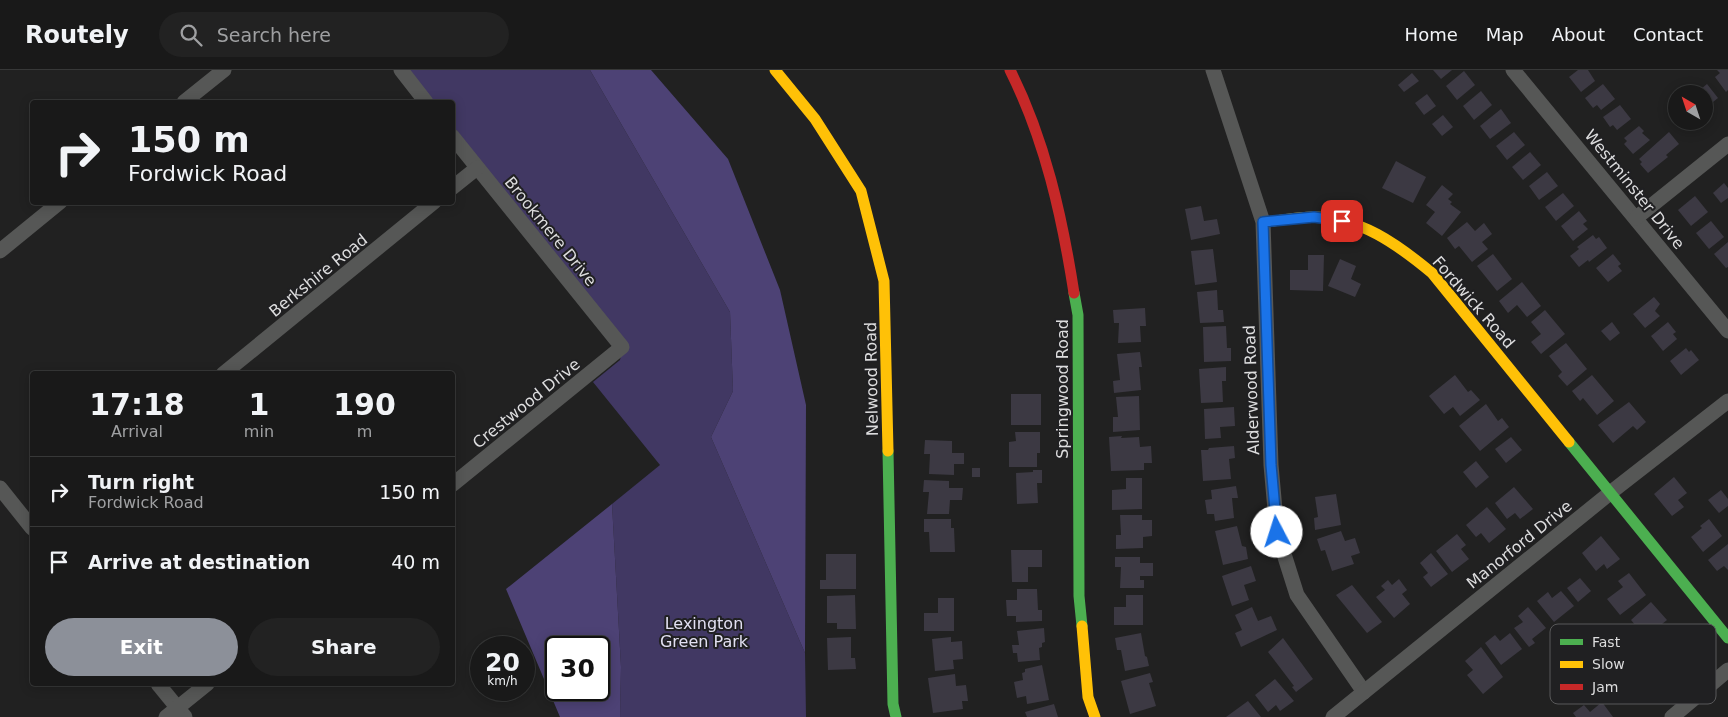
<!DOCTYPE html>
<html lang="en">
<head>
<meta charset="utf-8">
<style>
	body { margin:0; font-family:"DejaVu Sans",sans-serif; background:#222; color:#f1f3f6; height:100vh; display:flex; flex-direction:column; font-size:19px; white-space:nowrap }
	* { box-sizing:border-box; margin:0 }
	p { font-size:16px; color:#9fa0a2 }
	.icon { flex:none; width:28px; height:28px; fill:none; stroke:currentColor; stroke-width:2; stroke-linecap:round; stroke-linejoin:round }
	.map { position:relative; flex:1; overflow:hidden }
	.drawer { position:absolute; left:30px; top:301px; width:425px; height:315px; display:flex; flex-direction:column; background:#191919; border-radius:5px; box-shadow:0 2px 12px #0003,0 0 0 1px #373838 }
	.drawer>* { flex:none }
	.guide { position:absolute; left:30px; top:30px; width:425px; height:105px; border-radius:5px; box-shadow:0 2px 12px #0003,0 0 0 1px #373838; background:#191919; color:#f1f3f6; overflow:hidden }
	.needle { width:32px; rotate:321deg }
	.controls { position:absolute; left:1668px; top:15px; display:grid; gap:10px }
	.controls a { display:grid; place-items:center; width:45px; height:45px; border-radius:50%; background:#191919; box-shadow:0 2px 12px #0003,0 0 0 1px #373838; font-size:25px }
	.speed { position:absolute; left:470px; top:566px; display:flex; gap:10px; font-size:25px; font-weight:700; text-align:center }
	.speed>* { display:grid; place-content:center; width:65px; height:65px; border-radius:50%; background:#191919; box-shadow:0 2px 12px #0003,0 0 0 1px #373838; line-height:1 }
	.speed small { font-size:12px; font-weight:400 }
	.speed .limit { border:2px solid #111; border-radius:8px; background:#fff; color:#111 }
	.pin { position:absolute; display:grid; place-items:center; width:42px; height:42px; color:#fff; margin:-21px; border-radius:10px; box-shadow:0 2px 8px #0006 }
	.me { position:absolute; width:55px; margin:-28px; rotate:355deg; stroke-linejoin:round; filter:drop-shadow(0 0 4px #0008) }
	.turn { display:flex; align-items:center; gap:18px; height:105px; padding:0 15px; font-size:22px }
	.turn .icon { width:65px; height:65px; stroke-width:2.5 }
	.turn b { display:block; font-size:35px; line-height:42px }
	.eta { display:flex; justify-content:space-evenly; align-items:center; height:85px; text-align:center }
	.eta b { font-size:30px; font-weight:700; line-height:35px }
	.primary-button { display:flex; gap:10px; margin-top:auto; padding:10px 15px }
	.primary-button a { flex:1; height:58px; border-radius:30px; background:#8c9099; color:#fff; font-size:20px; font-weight:700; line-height:58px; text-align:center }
	.primary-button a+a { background:#222; color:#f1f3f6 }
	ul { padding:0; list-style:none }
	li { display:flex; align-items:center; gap:15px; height:70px; padding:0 15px; border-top:1px solid #373838 }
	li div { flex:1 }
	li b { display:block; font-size:19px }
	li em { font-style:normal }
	header { display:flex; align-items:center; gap:30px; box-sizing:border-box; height:70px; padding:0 25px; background:#191919; border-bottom:1px solid #373838 }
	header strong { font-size:24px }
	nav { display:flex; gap:28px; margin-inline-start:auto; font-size:18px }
	.search { width:350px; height:45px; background:#222; display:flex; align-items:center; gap:12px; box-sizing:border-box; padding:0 18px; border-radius:28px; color:#9fa0a2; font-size:19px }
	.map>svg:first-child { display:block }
</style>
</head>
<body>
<header>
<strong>Routely</strong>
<div class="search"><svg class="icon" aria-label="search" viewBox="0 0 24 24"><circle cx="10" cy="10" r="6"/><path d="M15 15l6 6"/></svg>Search here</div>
<nav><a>Home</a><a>Map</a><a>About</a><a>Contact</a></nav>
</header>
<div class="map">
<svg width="1728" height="647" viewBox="0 0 1728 647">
	<rect width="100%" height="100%" fill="#212121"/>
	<polygon fill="#413863" points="408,0 590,0 730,242 733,321 711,367 805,583 806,647 620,647 621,597 612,434 660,395 593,312 620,290 624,274 453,56 452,32 434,32"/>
	<g fill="#4d4275" fill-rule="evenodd">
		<polygon points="590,0 651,0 728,89 780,220 806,335 805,583 711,367 733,321 730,242"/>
		<path d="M 612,434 L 621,597 L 620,647 L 560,647 L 506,519 ZM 556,578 L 599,578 L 599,620 L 556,620 Z"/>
	</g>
	<g fill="#3c3943">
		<polygon points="1433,0 1452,0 1441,9"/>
		<polygon points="1578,0 1588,0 1595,11 1581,22 1569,7"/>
		<polygon points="1717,0 1728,0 1728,20 1726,22 1715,7 1720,3"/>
		<polygon points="1464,1 1475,15 1457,30 1446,16"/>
		<polygon points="1412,3 1419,11 1404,22 1398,15"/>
		<polygon points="1603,14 1615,29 1601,40 1597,35 1593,38 1585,28"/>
		<polygon points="1707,14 1718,28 1707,37 1704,33 1704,24 1695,24"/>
		<polygon points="1481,21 1492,35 1474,50 1463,36"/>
		<polygon points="1427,24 1436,36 1424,45 1415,33"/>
		<polygon points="1620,35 1631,49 1617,60 1613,55 1610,57 1603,47"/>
		<polygon points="1501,39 1511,53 1490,69 1480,56"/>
		<polygon points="1443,45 1453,57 1442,66 1432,54"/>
		<polygon points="1639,56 1644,61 1642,63 1650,70 1633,84 1624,74 1627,71 1624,68"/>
		<polygon points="1514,62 1525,75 1507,90 1496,76"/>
		<polygon points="1669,62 1679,74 1666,85 1668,87 1648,103 1640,94 1642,92 1639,89"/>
		<polygon points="1530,82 1541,95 1523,110 1512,97"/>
		<polygon points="1396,91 1426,107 1413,133 1382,118"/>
		<polygon points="1547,102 1558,116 1539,130 1529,116"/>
		<polygon points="1724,113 1728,118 1728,128 1721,133 1713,123"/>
		<polygon points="1442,115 1453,124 1448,129 1452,132 1450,134 1461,142 1442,166 1426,153 1435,142 1426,135"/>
		<polygon points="1563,123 1574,136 1556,151 1545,137"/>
		<polygon points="1695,126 1708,142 1691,156 1678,140"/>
		<polygon points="1201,136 1204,151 1217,149 1220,164 1191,170 1185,139"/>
		<polygon points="1579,141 1587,151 1583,154 1588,159 1573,171 1561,156"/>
		<polygon points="1711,151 1724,167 1709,179 1696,163"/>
		<polygon points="1467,152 1475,161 1484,153 1492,164 1482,172 1488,179 1472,192 1459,176 1455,179 1447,168"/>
		<polygon points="1593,165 1596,169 1599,167 1607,178 1589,192 1588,190 1579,197 1570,186 1579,179 1577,177"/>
		<polygon points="1728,172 1728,197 1726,198 1714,184"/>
		<polygon points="1213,179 1217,212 1195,215 1191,181"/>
		<polygon points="1493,184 1512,209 1497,221 1477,196"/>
		<polygon points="1613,184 1621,194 1618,196 1622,201 1608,212 1596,198"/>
		<polygon points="1308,185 1324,185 1323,221 1290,220 1290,200 1308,200"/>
		<polygon points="1340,189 1356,196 1351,209 1361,214 1355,227 1328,216"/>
		<polygon points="1522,212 1541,236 1527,247 1517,235 1508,243 1499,231"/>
		<polygon points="1217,220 1218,240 1223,240 1224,252 1200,253 1197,222"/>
		<polygon points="1654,227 1660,234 1655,241 1660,246 1645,258 1633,244"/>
		<polygon points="1145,238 1146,256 1140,256 1141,272 1118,273 1119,253 1114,253 1113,240"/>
		<polygon points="1545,240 1565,264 1541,284 1531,272 1541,264 1531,252"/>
		<polygon points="1612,252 1620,263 1610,271 1601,261"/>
		<polygon points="1668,252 1676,262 1673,264 1677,269 1663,281 1651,266"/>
		<polygon points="1226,256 1227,278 1231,278 1231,291 1204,292 1203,257"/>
		<polygon points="1566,273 1587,299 1567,316 1558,306 1562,302 1549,286"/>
		<polygon points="1686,278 1689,282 1691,280 1699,290 1681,305 1670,291"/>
		<polygon points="1140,282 1142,297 1139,297 1141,320 1114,323 1113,311 1120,310 1117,284"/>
		<polygon points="1226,297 1226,311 1222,311 1223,332 1201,333 1199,299"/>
		<polygon points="1455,305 1468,322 1471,320 1480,330 1460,346 1453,337 1444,344 1429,326"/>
		<polygon points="1592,305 1614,331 1597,345 1583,328 1580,331 1572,321"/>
		<rect x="1011" y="324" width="30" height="31"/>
		<polygon points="1139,326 1140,360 1113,362 1113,347 1118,347 1116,327"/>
		<polygon points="1629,332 1646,352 1637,360 1633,356 1613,373 1598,355"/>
		<polygon points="1486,334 1498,351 1502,348 1509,357 1480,381 1459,356"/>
		<polygon points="1234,337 1235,356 1220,357 1221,368 1205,369 1204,339"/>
		<polygon points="1015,362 1040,362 1040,383 1037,383 1037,397 1009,397 1009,372 1016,371"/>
		<polygon points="1122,366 1121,368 1139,367 1140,377 1151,376 1152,393 1144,393 1144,400 1111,401 1109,367"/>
		<polygon points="1511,367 1522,380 1506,393 1495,379"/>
		<polygon points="925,370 952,371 952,383 964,383 964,394 954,394 954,405 929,404 930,384 924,384"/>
		<polygon points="1234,376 1235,388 1229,389 1231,409 1203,411 1201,380 1208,380 1209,378"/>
		<polygon points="1476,391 1489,407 1476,418 1463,402"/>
		<rect x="972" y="398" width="8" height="9"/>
		<polygon points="1033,400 1042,400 1042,413 1037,413 1038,433 1017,434 1016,403 1033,402"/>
		<polygon points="1674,407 1687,423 1678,430 1684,437 1672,446 1654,424"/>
		<polygon points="1126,408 1142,408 1142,439 1112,440 1112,420 1126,419"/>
		<polygon points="924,410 949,411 949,418 963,418 962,430 950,430 949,444 927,444 929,422 923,422"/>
		<polygon points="1236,416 1238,428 1232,428 1234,448 1215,451 1214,444 1207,444 1205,430 1212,429 1211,420"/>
		<polygon points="1514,417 1533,439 1520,449 1515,443 1507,449 1495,433"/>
		<polygon points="1721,420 1728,429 1728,436 1719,443 1708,430"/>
		<polygon points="1336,424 1341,455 1315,460 1314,448 1318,447 1315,427"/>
		<polygon points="1487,437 1506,459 1489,473 1481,463 1476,467 1466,455"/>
		<polygon points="1120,445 1142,445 1142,450 1152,450 1152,466 1143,467 1143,478 1116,479 1116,465 1121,465"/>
		<polygon points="924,449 951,449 951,458 954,458 955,482 930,482 929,462 924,462"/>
		<polygon points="1709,449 1722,466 1703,482 1691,467 1702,458 1700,456"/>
		<polygon points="1237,456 1242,476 1246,477 1248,489 1223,495 1215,461"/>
		<polygon points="1341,461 1345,471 1355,468 1360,483 1351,486 1354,494 1332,501 1325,480 1321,481 1317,469"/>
		<polygon points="1457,464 1466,475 1461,479 1469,489 1452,502 1436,481"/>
		<polygon points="1601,466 1620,489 1607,499 1604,494 1596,501 1582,483"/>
		<polygon points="1728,474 1728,500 1724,496 1717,501 1708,490"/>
		<polygon points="1011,480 1042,480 1042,497 1028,497 1028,512 1012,512"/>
		<polygon points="1431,483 1448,504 1431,517 1423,507 1428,503 1420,493"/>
		<polygon points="826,484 856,484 856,519 820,519 820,510 826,510"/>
		<polygon points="1115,487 1140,487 1140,493 1153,493 1153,506 1140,506 1140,510 1144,510 1144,518 1120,518 1121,497 1115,497"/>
		<polygon points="1251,496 1256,511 1244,515 1249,530 1232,536 1222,506"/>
		<polygon points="1629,503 1646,525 1620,545 1607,529 1623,517 1618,511"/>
		<polygon points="1580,508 1591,521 1578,532 1567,518"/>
		<polygon points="1399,509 1407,520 1402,524 1410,534 1394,548 1376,527 1385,520 1381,516 1388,510 1392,515"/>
		<polygon points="1352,515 1382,552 1367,563 1336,525"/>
		<polygon points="1017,519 1037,519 1038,540 1042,540 1042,551 1016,552 1016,546 1007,546 1006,530 1017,530"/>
		<polygon points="1561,521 1574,536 1554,552 1537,531 1548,522 1552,528"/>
		<polygon points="855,525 856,559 837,559 837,553 827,553 827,526"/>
		<polygon points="1126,525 1143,525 1143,555 1114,555 1114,537 1126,537"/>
		<polygon points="938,528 954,528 954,561 924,561 924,543 938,543"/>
		<polygon points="1651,532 1667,550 1657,558 1655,556 1647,562 1649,565 1646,568 1631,550"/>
		<polygon points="1252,537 1258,551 1271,546 1277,560 1241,577 1235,563 1242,560 1235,545"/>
		<polygon points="1528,537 1546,558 1532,569 1535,573 1529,577 1514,558 1523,552 1518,546"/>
		<polygon points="1044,558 1045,572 1042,573 1042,577 1039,578 1040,590 1018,592 1017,583 1013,583 1012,575 1019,575 1017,561"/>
		<polygon points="1141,563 1145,586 1147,587 1149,596 1125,601 1121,580 1117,580 1115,568"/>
		<polygon points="1510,563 1522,579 1501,595 1485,573 1495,565 1500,571"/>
		<polygon points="851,567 851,588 855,588 856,599 828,600 827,568"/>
		<polygon points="951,567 951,572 962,571 963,589 953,590 954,599 935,601 932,569"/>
		<polygon points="1283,568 1313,609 1296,622 1292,617 1294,616 1268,582"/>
		<polygon points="1481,577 1503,607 1483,624 1467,605 1473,600 1465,591"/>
		<polygon points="1042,595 1049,630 1027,634 1026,626 1017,628 1014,612 1023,610 1022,603 1025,602 1025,599"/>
		<polygon points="1150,603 1153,612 1149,613 1156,636 1130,644 1121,611"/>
		<polygon points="955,604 956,616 966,615 968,631 962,631 963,639 933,643 928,608"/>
		<polygon points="1275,609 1294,631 1280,641 1276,635 1268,642 1255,625"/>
		<polygon points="1248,631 1261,647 1226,647"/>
		<polygon points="1602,632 1613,647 1576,647 1573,643 1584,635 1590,642"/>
		<polygon points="1054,634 1058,647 1027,647 1025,642"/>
	</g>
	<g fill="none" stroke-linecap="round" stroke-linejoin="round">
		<g stroke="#565756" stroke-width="15">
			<polyline points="401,0 426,32"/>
			<polyline points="1213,0 1263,152 1271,395 1277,462 1297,525 1364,622"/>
			<polyline points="1513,0 1728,261"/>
			<polyline points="184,32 224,0"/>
			<polyline points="452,66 622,277 452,415"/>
			<polyline points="452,118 477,98"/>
			<polyline points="1636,148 1728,74"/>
			<polyline points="0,181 60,132"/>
			<polyline points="223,304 434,132"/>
			<polyline points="0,418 32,458"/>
			<polyline points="158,614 185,647"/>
			<polyline points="166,647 207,614"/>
			<polyline points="1333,647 1610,423 1728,331"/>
			<polyline points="1672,647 1728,600"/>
		</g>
		<g stroke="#4caf50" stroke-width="11">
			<polyline points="1074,223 1078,245 1079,526 1082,556"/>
			<polyline points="1569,372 1728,568"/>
			<polyline points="888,381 893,634 896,647"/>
		</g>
		<g stroke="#ffc107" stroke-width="11">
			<polyline points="775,0 815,49 861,121 884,211 888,381"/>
			<path d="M 1263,152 C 1280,151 1296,147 1313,147 C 1360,147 1397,174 1432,203 L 1569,372"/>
			<polyline points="1082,556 1088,627 1095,647"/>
		</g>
		<path stroke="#c62828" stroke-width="11" d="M 1010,0 C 1045,70 1062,146 1074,223"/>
	</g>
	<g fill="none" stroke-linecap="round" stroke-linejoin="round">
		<defs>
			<polyline id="route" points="1277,462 1271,395 1263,152 1314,147 1342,151"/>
		</defs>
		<use href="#route" stroke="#114b97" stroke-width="12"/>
		<use href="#route" stroke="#1a73e8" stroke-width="9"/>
	</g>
	<g text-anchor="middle" stroke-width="4" stroke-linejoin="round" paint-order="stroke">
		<g font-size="16" fill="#ddddde" stroke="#202022">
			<text transform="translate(1635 119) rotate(51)" y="6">Westminster Drive</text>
			<text transform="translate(551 161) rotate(51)" y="6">Brookmere Drive</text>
			<text transform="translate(318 205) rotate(-39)" y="6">Berkshire Road</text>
			<text transform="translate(1474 232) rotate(49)" y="6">Fordwick Road</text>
			<text transform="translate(871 309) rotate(-91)" y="6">Nelwood Road</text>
			<text transform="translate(1062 319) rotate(-90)" y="6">Springwood Road</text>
			<text transform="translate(1251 320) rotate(-92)" y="6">Alderwood Road</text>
			<text transform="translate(526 333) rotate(-39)" y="6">Crestwood Drive</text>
			<text transform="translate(1519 474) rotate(-39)" y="6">Manorford Drive</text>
		</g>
		<g font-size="16" fill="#e2e0f2" stroke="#202022">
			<text x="704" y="559">Lexington<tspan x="704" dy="18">Green Park</tspan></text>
		</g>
	</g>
	<rect x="1550" y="554" width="166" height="80" rx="8" fill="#202022" stroke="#59595a" stroke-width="1"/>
	<rect x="1560" y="569" width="23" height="6" fill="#4caf50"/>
	<rect x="1560" y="591" width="23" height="7" fill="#ffc107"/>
	<rect x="1560" y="614" width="23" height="6" fill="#c62828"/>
	<g font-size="14" fill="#ddddde">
		<text x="1592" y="577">Fast</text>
		<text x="1592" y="599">Slow</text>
		<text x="1592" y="622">Jam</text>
	</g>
</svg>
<div class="controls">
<a><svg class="needle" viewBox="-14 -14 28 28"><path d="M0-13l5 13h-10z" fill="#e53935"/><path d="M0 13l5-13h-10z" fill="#9fa0a2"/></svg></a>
</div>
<div class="speed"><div>20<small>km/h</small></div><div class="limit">30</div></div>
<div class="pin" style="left:1342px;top:151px;background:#d93025"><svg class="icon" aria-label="arrive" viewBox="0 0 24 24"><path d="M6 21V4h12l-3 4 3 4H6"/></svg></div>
<svg class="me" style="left:1277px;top:462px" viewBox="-20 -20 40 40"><circle r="19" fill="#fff"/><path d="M0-13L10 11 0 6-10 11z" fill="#1a73e8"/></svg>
<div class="guide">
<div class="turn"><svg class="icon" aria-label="right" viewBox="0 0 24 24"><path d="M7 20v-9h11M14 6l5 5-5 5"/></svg><div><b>150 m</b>Fordwick Road</div></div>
</div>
<section class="drawer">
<div class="eta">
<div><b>17:18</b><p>Arrival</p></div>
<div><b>1</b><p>min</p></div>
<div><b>190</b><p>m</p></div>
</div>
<ul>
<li><svg class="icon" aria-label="right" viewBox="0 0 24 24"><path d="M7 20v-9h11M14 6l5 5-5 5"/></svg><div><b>Turn right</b><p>Fordwick Road</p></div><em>150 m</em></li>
<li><svg class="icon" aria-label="arrive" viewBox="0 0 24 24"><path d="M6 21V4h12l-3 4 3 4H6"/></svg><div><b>Arrive at destination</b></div><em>40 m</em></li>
</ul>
<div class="primary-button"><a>Exit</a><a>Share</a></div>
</section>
</div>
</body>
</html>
